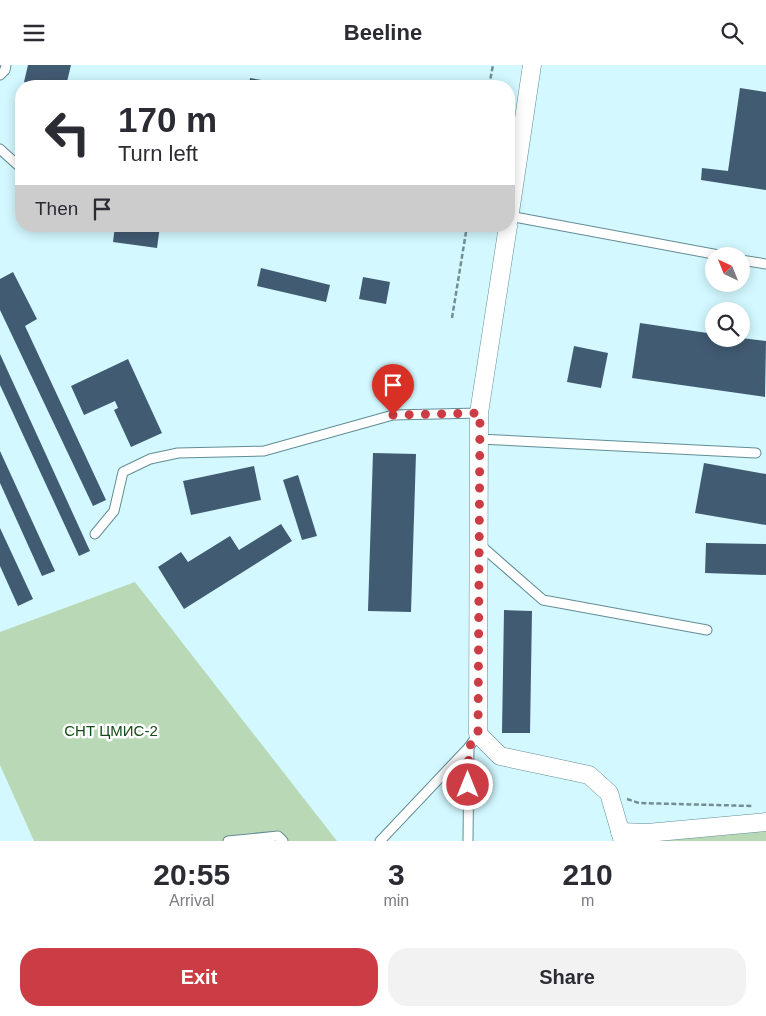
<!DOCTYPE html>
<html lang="en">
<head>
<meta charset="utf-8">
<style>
	body { margin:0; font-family:Arial,sans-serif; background:#f2f2f3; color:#2b2b33; height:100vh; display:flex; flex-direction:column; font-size:19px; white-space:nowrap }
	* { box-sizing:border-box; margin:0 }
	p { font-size:16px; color:#7c7c81 }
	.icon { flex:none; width:28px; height:28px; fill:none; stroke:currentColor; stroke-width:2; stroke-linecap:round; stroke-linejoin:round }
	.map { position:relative; height:776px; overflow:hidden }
	.side { display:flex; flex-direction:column; background:#fff; flex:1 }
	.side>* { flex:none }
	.top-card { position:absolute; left:15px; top:15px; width:500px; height:152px; border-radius:20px; box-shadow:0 2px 12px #0003; background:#fff; color:#2b2b33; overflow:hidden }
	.needle { width:32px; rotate:317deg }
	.buttons { position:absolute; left:705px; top:182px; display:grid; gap:10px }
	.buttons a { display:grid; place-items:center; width:45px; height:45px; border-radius:50%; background:#fff; box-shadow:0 2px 12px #0003; font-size:25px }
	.pin { position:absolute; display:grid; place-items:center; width:42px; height:42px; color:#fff; margin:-51px -21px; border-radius:50% 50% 50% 0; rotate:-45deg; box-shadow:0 0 5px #0007 }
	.pin .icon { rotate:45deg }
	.me { position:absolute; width:55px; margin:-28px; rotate:0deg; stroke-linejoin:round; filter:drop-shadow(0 0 4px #0008) }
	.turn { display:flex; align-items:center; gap:18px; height:105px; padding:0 20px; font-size:22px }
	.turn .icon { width:65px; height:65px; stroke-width:2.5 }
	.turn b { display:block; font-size:35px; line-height:42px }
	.then { display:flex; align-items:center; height:48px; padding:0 20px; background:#0003; gap:10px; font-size:19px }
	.eta { display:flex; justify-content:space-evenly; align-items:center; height:85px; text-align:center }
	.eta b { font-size:30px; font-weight:700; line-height:35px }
	.primary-button { display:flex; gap:10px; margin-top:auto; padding:10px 20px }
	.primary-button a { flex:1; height:58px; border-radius:20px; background:#cc3c44; color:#fff; font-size:20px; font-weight:700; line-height:58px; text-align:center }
	.primary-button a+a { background:#f2f2f3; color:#2b2b33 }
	header { display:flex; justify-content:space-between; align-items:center; height:65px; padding:0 20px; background:#fff; font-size:22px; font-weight:700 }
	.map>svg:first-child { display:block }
</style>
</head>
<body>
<header><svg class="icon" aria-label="menu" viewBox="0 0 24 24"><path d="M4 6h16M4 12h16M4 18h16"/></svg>Beeline<svg class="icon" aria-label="search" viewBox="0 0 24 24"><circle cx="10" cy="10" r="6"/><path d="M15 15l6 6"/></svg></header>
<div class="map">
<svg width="766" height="776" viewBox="0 0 766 776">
	<rect width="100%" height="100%" fill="#d3f8ff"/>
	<g fill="#b9d9b6">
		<polygon points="135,517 337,776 34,776 0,700 0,567"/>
		<polygon points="766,760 766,776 656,776 656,771"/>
	</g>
	<g fill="#415b72">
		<polygon points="28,0 71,0 66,21 45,21 24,17"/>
		<polygon points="250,13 292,20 292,21 249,21"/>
		<polygon points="740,23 766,27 766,125 701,115 702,103 728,106"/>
		<polygon points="115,161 160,161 157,183 113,177"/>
		<polygon points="261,203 330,220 326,237 257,221"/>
		<polygon points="13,207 37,254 25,261 106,435 93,441 0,245 0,214"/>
		<polygon points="363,212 390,217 386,239 359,234"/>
		<polygon points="640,258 714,269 714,274 741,273 766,276 765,332 632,313"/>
		<polygon points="574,281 608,288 601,323 567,317"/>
		<polygon points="0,289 90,486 79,491 0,320"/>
		<polygon points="128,294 162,368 131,382 114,345 118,343 115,336 84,350 71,321"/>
		<polygon points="0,386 55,506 42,511 0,418"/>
		<polygon points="373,388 416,389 411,547 368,546"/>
		<polygon points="704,398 766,409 766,460 695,448"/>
		<polygon points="254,401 261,435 191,450 183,416"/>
		<polygon points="298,410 317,471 302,475 283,415"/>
		<polygon points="281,459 292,476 184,544 158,502 181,487 188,497 230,471 239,485"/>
		<polygon points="0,463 33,534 18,541 0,501"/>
		<polygon points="706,478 766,479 766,510 705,508"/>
		<polygon points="504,545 532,546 530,668 502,668"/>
	</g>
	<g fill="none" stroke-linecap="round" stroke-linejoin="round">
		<defs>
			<g id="service">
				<polyline points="0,10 5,5 6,0"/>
				<polyline points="0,84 21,103"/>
				<polyline points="509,151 724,191"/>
				<polyline points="741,195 766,199"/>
				<polyline points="479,374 756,388"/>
				<polyline points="95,469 114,446 123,407 150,394 178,388 264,386 393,350 479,348"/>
				<polyline points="479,479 543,535 707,565"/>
				<polyline points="228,776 278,771 283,776"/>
				<polyline points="380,776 469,682 478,669"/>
				<polyline points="468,776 469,682"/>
			</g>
			<g id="minor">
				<polyline points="509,154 532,0"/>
				<polyline points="508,161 479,348 478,669 500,691 589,710 609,728 623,776"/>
				<polyline points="620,767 647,768 766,757"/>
			</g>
		</defs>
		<use href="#service" stroke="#628d95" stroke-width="11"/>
		<use href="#minor" stroke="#628d95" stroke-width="19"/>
		<g stroke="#728e93" stroke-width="2.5" stroke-dasharray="5 2.5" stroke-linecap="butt">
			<polyline points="489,21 493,0"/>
			<polyline points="452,253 467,161"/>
			<polyline points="627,734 639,738 753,741"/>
		</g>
		<use href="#service" stroke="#fff" stroke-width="9"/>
		<use href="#minor" stroke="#fff" stroke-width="18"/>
	</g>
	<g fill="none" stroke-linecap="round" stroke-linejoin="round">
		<polyline stroke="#cc3c44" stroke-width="9" stroke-dasharray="0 16.2" points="393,350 480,348 478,669 469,682 468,720"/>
	</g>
	<g text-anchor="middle" stroke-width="5" stroke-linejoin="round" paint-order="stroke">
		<g font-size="15" fill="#154b16" stroke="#fdfdfd">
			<text x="111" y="671">СНТ ЦМИС-2</text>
		</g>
	</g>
</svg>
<div class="buttons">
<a><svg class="needle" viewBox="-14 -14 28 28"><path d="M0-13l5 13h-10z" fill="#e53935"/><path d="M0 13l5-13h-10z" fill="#7c7c81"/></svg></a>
<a><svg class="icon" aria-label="search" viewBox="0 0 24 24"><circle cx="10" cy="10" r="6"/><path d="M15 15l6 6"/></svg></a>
</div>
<div class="pin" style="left:393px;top:350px;background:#d93025"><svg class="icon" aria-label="arrive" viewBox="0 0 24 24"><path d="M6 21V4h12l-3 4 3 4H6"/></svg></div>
<svg class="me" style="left:468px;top:720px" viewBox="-20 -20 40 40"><circle r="17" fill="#cc3c44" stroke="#fff" stroke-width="3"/><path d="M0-11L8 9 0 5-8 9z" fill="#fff"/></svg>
<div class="top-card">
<div class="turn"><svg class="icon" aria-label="left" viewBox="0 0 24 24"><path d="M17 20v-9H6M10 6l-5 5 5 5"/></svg><div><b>170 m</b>Turn left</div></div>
<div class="then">Then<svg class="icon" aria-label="arrive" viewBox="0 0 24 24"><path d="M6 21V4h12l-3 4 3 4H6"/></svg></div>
</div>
</div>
<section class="side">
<div class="eta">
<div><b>20:55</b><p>Arrival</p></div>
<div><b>3</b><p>min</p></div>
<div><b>210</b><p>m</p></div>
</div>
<div class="primary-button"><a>Exit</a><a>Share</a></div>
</section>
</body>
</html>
